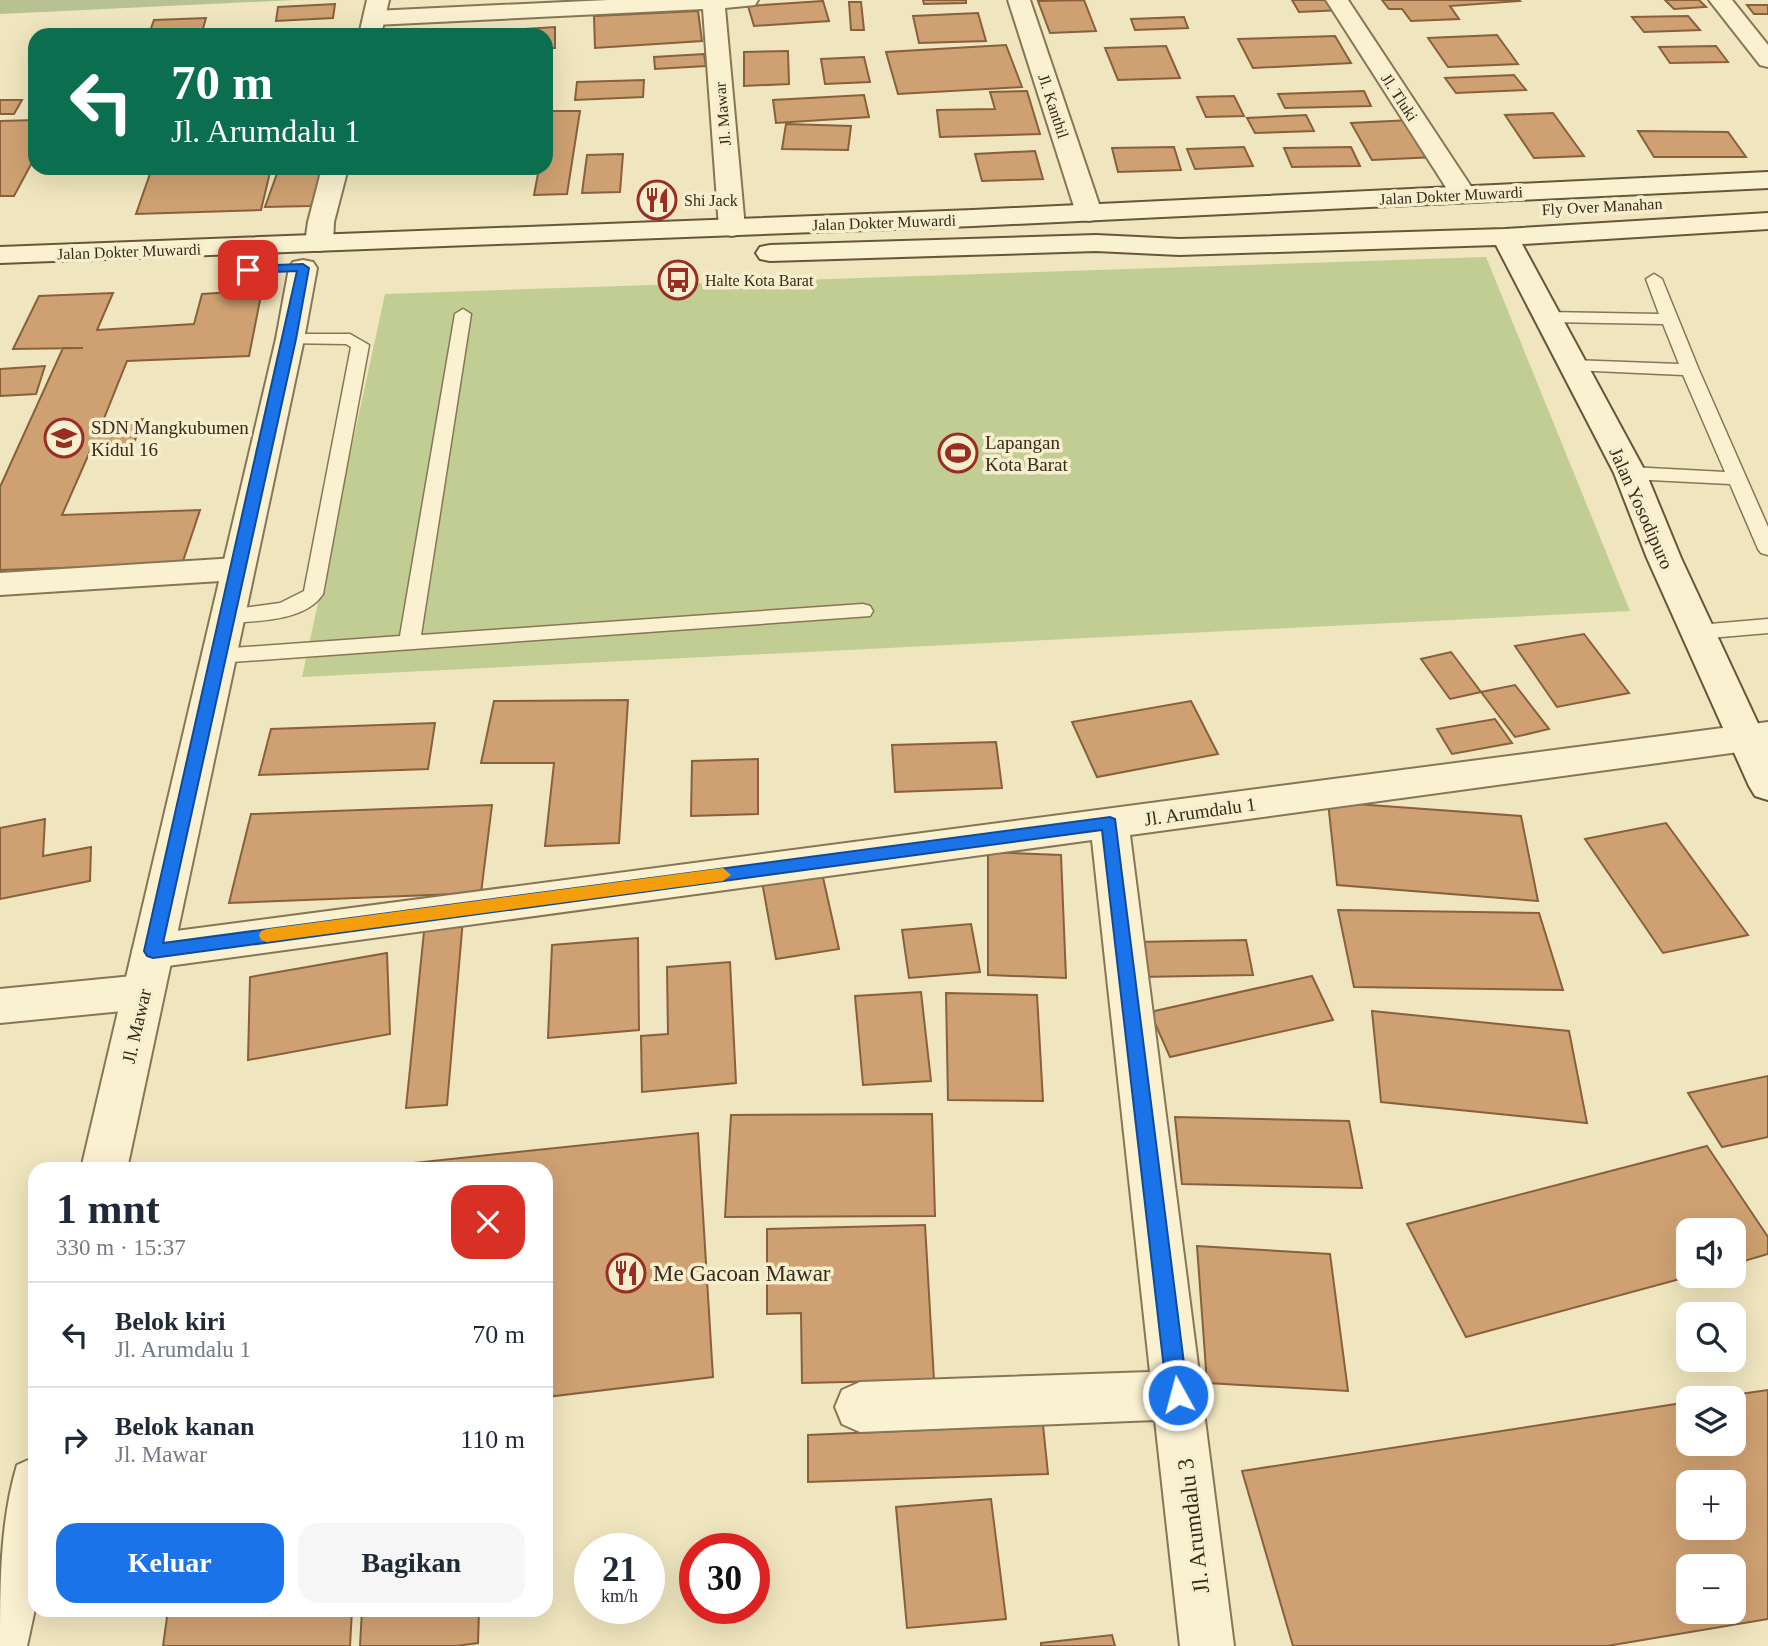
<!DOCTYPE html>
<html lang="id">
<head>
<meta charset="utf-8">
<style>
	body { margin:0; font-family:"Times New Roman",serif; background:#f6f6f7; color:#1f2937; height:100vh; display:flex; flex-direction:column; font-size:26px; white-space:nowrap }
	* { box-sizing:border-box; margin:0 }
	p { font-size:23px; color:#747a83 }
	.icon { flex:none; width:38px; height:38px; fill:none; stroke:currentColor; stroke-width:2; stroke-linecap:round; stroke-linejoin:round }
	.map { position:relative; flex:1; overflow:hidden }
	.side { position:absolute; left:28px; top:1162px; width:525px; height:455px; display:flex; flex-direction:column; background:#fff; border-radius:21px; box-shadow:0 7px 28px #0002 }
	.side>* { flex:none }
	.banner { position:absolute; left:28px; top:28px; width:525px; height:147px; border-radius:21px; box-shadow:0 7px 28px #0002; background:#0b6e4f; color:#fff; overflow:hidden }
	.fabs { position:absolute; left:1676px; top:1218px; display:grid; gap:14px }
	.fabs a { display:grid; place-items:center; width:70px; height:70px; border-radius:14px; background:#fff; box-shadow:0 7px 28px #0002; font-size:35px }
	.speed { position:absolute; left:574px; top:1533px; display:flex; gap:14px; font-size:35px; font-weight:700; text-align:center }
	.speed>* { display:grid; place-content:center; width:91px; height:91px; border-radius:50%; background:#fff; box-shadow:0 7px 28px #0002; line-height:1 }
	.speed small { font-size:18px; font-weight:400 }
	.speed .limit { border:10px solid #d22; background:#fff; color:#111 }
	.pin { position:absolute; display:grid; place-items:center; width:60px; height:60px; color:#fff; margin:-30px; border-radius:14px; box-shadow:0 4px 10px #0006 }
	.me { position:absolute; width:77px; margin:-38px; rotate:353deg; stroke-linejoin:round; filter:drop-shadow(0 0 5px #0008) }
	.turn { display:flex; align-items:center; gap:24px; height:147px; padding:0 28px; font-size:32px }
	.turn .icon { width:91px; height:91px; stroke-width:2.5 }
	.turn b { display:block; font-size:49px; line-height:60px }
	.round { display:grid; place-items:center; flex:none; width:74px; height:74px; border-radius:21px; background:#f6f6f7 }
	.summary { display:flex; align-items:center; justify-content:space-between; height:119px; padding:0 28px }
	h1 { font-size:42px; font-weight:800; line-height:52px }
	.primary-button { display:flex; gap:14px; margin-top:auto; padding:14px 28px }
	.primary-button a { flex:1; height:80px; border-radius:21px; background:#1a73e8; color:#fff; font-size:28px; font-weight:800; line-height:80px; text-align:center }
	.primary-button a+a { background:#f6f6f7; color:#1f2937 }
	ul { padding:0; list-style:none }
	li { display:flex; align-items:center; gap:21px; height:105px; padding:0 28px; border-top:2px solid #e0e1e3 }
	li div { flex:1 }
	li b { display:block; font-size:26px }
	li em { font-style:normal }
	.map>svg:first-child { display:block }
</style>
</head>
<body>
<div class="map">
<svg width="1768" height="1646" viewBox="0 0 1768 1646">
	<rect width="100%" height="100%" fill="#efe5be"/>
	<polygon fill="#c1cd92" points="1486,257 1630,611 302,677 385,294"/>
	<polygon fill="#b7c191" points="0,0 295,0 0,14"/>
	<g fill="#cfa172" stroke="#88603b" stroke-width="2" fill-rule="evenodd">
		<polygon points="923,0 966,0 966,3 924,4"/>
		<polygon points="1084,0 1096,31 1050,33 1038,1"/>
		<polygon points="1292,0 1336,0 1342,10 1299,12"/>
		<polygon points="1382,0 1519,0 1520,1 1450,6 1459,19 1411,21 1402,9 1389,9"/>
		<polygon points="1665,0 1699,0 1706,7 1674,9"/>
		<polygon points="823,1 829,21 754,26 748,6"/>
		<polygon points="849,2 861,2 864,30 851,30"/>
		<polygon points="335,4 333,18 276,21 278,7"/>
		<polygon points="1747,5 1768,5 1768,14 1754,14"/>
		<polygon points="698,11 702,41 595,48 594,16"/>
		<polygon points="978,13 986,41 919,43 913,16"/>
		<polygon points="1688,16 1700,30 1644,32 1632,17"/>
		<polygon points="1184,17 1188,28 1135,30 1131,19"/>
		<polygon points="206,18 202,32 149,34 154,20"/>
		<polygon points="555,27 555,48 546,48 546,35 508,35 508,30"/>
		<polygon points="1497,35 1518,64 1448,67 1428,38"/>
		<polygon points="1335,36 1351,63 1253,68 1238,39"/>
		<polygon points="1006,45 1022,87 898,94 886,52"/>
		<polygon points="1166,46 1180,78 1118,80 1105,48"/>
		<polygon points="1716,46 1728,62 1670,63 1659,47"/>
		<polygon points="788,51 789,84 744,86 744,52"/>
		<polygon points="704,54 706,66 655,69 654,57"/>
		<polygon points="864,57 870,82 825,84 821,59"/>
		<polygon points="1514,75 1526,90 1456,93 1445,78"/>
		<polygon points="644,80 643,97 575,100 577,82"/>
		<polygon points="1027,91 1040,134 940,137 937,110 995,109 990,92"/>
		<polygon points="1364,91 1371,106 1285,108 1278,94"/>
		<polygon points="864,95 869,117 776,123 773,100"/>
		<polygon points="1234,96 1244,116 1206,117 1197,97"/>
		<polygon points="0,100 22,100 14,114 0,114"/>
		<polygon points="549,111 580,111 567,194 534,195 539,168 546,168"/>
		<polygon points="1553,113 1584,156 1534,158 1505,115"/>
		<polygon points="1306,115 1314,131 1255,133 1247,118"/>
		<polygon points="35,120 35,157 14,196 0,196 0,121"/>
		<polygon points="1412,120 1435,157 1372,160 1351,123"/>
		<polygon points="786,124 851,126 848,150 782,149"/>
		<polygon points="1638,131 1728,132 1746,157 1654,157"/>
		<polygon points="1174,147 1181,170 1118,172 1112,148"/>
		<polygon points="1244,147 1253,166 1195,169 1187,149"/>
		<polygon points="1351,147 1360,166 1292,167 1284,148"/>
		<polygon points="1035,151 1043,179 982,181 975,154"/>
		<polygon points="623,154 620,192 582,193 587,155"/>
		<polygon points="152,168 271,168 261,210 136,214"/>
		<polygon points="279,168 323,168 311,206 265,207"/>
		<polygon points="262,290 249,356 127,361 103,421 143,419 132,448 91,449 62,515 200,510 182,564 0,570 0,487 63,348 83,348 13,349 39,296 113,293 97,330 194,324 202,294"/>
		<polygon points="45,366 36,394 0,396 0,369"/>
		<polygon points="1584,634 1629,693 1557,707 1515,646"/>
		<polygon points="1451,652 1481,692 1450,699 1421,659"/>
		<polygon points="1515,685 1549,729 1515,737 1481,692"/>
		<polygon points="628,700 619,843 545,846 554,763 481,763 494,701"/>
		<polygon points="1191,701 1218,754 1097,777 1072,722"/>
		<polygon points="1495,719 1512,743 1452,754 1437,729"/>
		<polygon points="435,723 428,769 259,775 271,729"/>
		<polygon points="996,742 1002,788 895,792 892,745"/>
		<polygon points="758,759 758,814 691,816 692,761"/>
		<polygon points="1328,802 1521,816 1538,901 1337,885"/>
		<polygon points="492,805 481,893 229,903 251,814"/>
		<polygon points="45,819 43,856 91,847 90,881 0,899 0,828"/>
		<polygon points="1666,823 1748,935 1663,953 1585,839"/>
		<polygon points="988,852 1061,855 1066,978 988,975"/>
		<polygon points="822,873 839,949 776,959 762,882"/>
		<polygon points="1338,910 1539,913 1563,990 1354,987"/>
		<polygon points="463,919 447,1105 406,1108 425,922"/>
		<polygon points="971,924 980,972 909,978 902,930"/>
		<polygon points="638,938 639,1030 548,1038 552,945"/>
		<polygon points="1246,940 1253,975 1139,977 1134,942"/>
		<polygon points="387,953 390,1034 248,1060 250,977"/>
		<polygon points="730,962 736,1083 642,1092 641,1036 668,1034 667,967"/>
		<polygon points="1312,976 1333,1020 1170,1057 1150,1012"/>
		<polygon points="921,992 931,1081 863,1085 855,996"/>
		<polygon points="946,993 1037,995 1043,1101 948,1100"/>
		<polygon points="1372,1011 1569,1031 1587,1123 1381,1102"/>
		<polygon points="1768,1076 1768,1137 1722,1147 1688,1093"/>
		<polygon points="932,1114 935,1216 725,1217 731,1115"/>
		<polygon points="1175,1117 1349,1121 1362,1188 1182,1184"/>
		<polygon points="698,1133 713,1377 546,1397 546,1169 357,1169"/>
		<polygon points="1707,1146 1768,1237 1768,1254 1734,1264 1734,1230 1689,1230 1691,1276 1466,1337 1407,1224"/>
		<polygon points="925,1225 934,1380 802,1383 801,1313 767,1314 767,1229"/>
		<polygon points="1197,1246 1330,1254 1348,1391 1207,1383"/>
		<path d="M 1768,1390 L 1768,1619 L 1607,1646 L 1293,1646 L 1242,1471 L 1689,1402 L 1689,1444 L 1734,1444 L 1734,1398 L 1712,1398 ZM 1689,1482 L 1734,1482 L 1734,1528 L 1689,1528 ZM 1689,1566 L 1734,1566 L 1734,1612 L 1689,1612 Z"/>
		<polygon points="1043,1425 1048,1474 808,1482 808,1435"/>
		<polygon points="991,1499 1006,1619 907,1628 896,1507"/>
		<polygon points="168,1610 352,1610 350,1646 163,1646"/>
		<polygon points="362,1610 479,1610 478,1643 456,1646 360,1646"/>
		<polygon points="1112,1635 1115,1646 1041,1646 1041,1643"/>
	</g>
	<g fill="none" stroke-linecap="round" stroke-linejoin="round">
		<defs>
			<g id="service">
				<polygon points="1654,274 1662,279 1699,370 1768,527 1768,555 1761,553 1758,549 1730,484 1630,479 1621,473 1630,467 1725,472 1683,375 1572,370 1563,365 1572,360 1679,364 1663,324 1547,322 1539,317 1547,312 1659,314 1646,279"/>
				<polygon points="463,309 471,314 421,635 863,604 870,606 873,611 870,616 218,663 211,661 208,656 211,651 218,649 400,636 455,314"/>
				<path d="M 290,334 L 350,334 L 369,345 L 323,594 C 305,622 255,621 226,623 L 219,621 L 216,616 L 219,611 L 280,603 L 304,591 L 351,347 L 346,344 L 284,343 L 281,339 L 284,335 Z"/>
				<polygon points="1768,619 1768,633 1698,639 1691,637 1688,632 1691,627 1698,625"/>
			</g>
			<g id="minor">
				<polygon points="608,0 758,0 755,5 725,8 745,228 741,234 732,236 723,234 719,228 703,9 374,25 366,23 363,18 366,13 374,11"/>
				<polygon points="1008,0 1030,0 1102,213 1098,219 1089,221 1080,219 1076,213"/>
				<polygon points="1326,0 1348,0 1476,194 1472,200 1463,202 1454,200"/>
				<polygon points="1709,0 1732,0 1768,45 1768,67 1760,65"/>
				<polygon points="236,558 248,561 253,569 248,577 236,580 0,595 0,573"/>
				<polygon points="1768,722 1768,748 1130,835 1234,1646 1180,1646 1155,1420 860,1432 842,1424 835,1407 842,1390 860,1382 1150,1372 1092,840 153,968 138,963 132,951 138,939 153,934"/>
				<polygon points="143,975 158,980 164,992 158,1004 143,1009 0,1023 0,989"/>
			</g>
			<g id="tertiary">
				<polygon points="367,0 389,0 381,35 359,35"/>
				<polygon points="322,168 348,168 334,222 333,243 329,249 319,251 309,249 305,243 308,222"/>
				<polygon points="303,260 313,262 317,268 304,339 127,1169 81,1169 276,339 289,268 293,262"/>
				<path d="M 35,1457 L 35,1609 L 27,1646 L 0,1646 C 0,1585 0,1522 17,1465 Z"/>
			</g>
			<g id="secondary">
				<polygon points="1768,172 1768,188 973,226 0,263 0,247 973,210"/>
				<polygon points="1768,213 1768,229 1522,244 1646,473 1681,558 1768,745 1768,800 1755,796 1749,786 1647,558 1614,473 1496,245 1179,255 1096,251 770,261 760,259 756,253 760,247 770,245 1096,235 1179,239 1505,229"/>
			</g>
		</defs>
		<use href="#service" stroke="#887556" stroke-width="3"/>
		<use href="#minor" stroke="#887556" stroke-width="4"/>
		<use href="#tertiary" stroke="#887556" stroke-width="4"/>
		<use href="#secondary" stroke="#695639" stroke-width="4"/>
		<use href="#service" fill="#faf1d1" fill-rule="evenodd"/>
		<use href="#minor" fill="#faf1d1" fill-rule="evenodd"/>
		<use href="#tertiary" fill="#faf1d1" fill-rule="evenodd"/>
		<use href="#secondary" fill="#faf1d1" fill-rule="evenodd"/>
	</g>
	<polygon fill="#1a73e8" stroke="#114b97" stroke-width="2" points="303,264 309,268 296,339 163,943 1110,817 1115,819 1188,1395 1185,1402 1178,1405 1170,1402 1167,1395 1102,830 153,958 147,956 144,951 297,271 248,273 242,270 248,266"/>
	<polygon fill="#f59e0b" points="723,868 731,875 723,881 267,942 261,940 259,935 261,931 267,929"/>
	<defs>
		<symbol id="restaurant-ring" viewBox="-11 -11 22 22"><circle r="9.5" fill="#f6eecd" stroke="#992d24" stroke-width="1.5"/><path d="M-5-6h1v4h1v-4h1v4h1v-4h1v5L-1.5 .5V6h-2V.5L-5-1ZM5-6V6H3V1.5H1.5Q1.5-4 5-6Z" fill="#992d24"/></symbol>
		<symbol id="bus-ring" viewBox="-11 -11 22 22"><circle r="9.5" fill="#f6eecd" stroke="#992d24" stroke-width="1.5"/><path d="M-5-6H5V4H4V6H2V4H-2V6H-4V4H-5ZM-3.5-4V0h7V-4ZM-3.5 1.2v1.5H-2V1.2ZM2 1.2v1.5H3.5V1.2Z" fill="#992d24"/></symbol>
		<symbol id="school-ring" viewBox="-11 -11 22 22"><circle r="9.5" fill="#f6eecd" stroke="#992d24" stroke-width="1.5"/><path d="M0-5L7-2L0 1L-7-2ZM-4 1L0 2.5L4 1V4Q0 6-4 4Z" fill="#992d24"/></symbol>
		<symbol id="stadium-ring" viewBox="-11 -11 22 22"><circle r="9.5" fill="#f6eecd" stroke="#992d24" stroke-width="1.5"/><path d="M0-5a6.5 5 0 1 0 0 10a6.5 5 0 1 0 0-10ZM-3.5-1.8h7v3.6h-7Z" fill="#992d24"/></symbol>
	</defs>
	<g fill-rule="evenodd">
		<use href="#restaurant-ring" x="635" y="178" width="44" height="44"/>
		<use href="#bus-ring" x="656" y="258" width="44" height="44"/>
		<use href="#school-ring" x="42" y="416" width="44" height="44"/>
		<use href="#stadium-ring" x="936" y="431" width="44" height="44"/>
		<use href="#restaurant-ring" x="604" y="1251" width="44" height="44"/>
	</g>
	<g text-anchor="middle" stroke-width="7" stroke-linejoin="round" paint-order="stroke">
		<g font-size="16" fill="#362b1b" stroke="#f6eecd">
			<text transform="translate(1400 97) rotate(57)" y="6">Jl. Tluki</text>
			<text transform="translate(1054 106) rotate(72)" y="6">Jl. Kanthil</text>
			<text transform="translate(722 114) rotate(-95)" y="6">Jl. Mawar</text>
			<text transform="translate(1451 195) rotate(-3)" y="6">Jalan Dokter Muwardi</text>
			<text transform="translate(1602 206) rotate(-3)" y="6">Fly Over Manahan</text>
			<text transform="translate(884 222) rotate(-2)" y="6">Jalan Dokter Muwardi</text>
			<text transform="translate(129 251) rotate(-2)" y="6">Jalan Dokter Muwardi</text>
		</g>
		<g font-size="16" fill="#362b1b" stroke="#f6eecd" text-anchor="start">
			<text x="684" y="206">Shi Jack</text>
			<text x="705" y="286">Halte Kota Barat</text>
		</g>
		<g font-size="19" fill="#362b1b" stroke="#f6eecd" text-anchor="start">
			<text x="91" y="434">SDN Mangkubumen<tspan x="91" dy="22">Kidul 16</tspan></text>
			<text x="985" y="449">Lapangan<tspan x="985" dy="22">Kota Barat</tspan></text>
		</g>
		<g font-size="19" fill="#362b1b" stroke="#f6eecd">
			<text transform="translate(1642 508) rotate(66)" y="7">Jalan Yosodipuro</text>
			<text transform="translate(1200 811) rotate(-8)" y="7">Jl. Arumdalu 1</text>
			<text transform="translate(136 1026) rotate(-77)" y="7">Jl. Mawar</text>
		</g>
		<g font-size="23" fill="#362b1b" stroke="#f6eecd" text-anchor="start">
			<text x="653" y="1281">Me Gacoan Mawar</text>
		</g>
		<g font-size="23" fill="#362b1b" stroke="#f6eecd">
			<text transform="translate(1193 1526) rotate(-97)" y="8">Jl. Arumdalu 3</text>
		</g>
	</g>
</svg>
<div class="fabs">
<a><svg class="icon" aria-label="sound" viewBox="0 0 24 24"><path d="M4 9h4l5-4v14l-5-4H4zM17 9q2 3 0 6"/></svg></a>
<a><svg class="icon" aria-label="search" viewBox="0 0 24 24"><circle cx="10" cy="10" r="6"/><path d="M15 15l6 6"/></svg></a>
<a><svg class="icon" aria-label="layers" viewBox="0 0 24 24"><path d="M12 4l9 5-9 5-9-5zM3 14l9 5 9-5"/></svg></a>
<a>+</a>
<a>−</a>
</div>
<div class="speed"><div>21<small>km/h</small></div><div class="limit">30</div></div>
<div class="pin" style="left:248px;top:270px;background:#d93025"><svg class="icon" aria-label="arrive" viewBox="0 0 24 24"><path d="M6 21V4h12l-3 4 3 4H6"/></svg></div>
<svg class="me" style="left:1178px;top:1395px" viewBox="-20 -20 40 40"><circle r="17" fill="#1a73e8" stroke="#fff" stroke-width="3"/><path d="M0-11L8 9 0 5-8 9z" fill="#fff"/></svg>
<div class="banner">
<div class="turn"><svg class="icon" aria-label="left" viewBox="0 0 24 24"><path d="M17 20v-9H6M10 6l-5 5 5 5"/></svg><div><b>70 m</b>Jl. Arumdalu 1</div></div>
</div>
<section class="side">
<div class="summary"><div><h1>1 mnt</h1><p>330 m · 15:37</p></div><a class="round" style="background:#d93025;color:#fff"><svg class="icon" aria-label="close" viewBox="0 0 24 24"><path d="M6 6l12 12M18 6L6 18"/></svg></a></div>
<ul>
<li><svg class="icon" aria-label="left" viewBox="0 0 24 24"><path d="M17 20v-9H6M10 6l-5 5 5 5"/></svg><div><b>Belok kiri</b><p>Jl. Arumdalu 1</p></div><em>70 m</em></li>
<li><svg class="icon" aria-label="right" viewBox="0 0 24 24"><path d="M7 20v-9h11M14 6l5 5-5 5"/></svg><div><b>Belok kanan</b><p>Jl. Mawar</p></div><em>110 m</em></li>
</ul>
<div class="primary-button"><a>Keluar</a><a>Bagikan</a></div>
</section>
</div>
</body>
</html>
